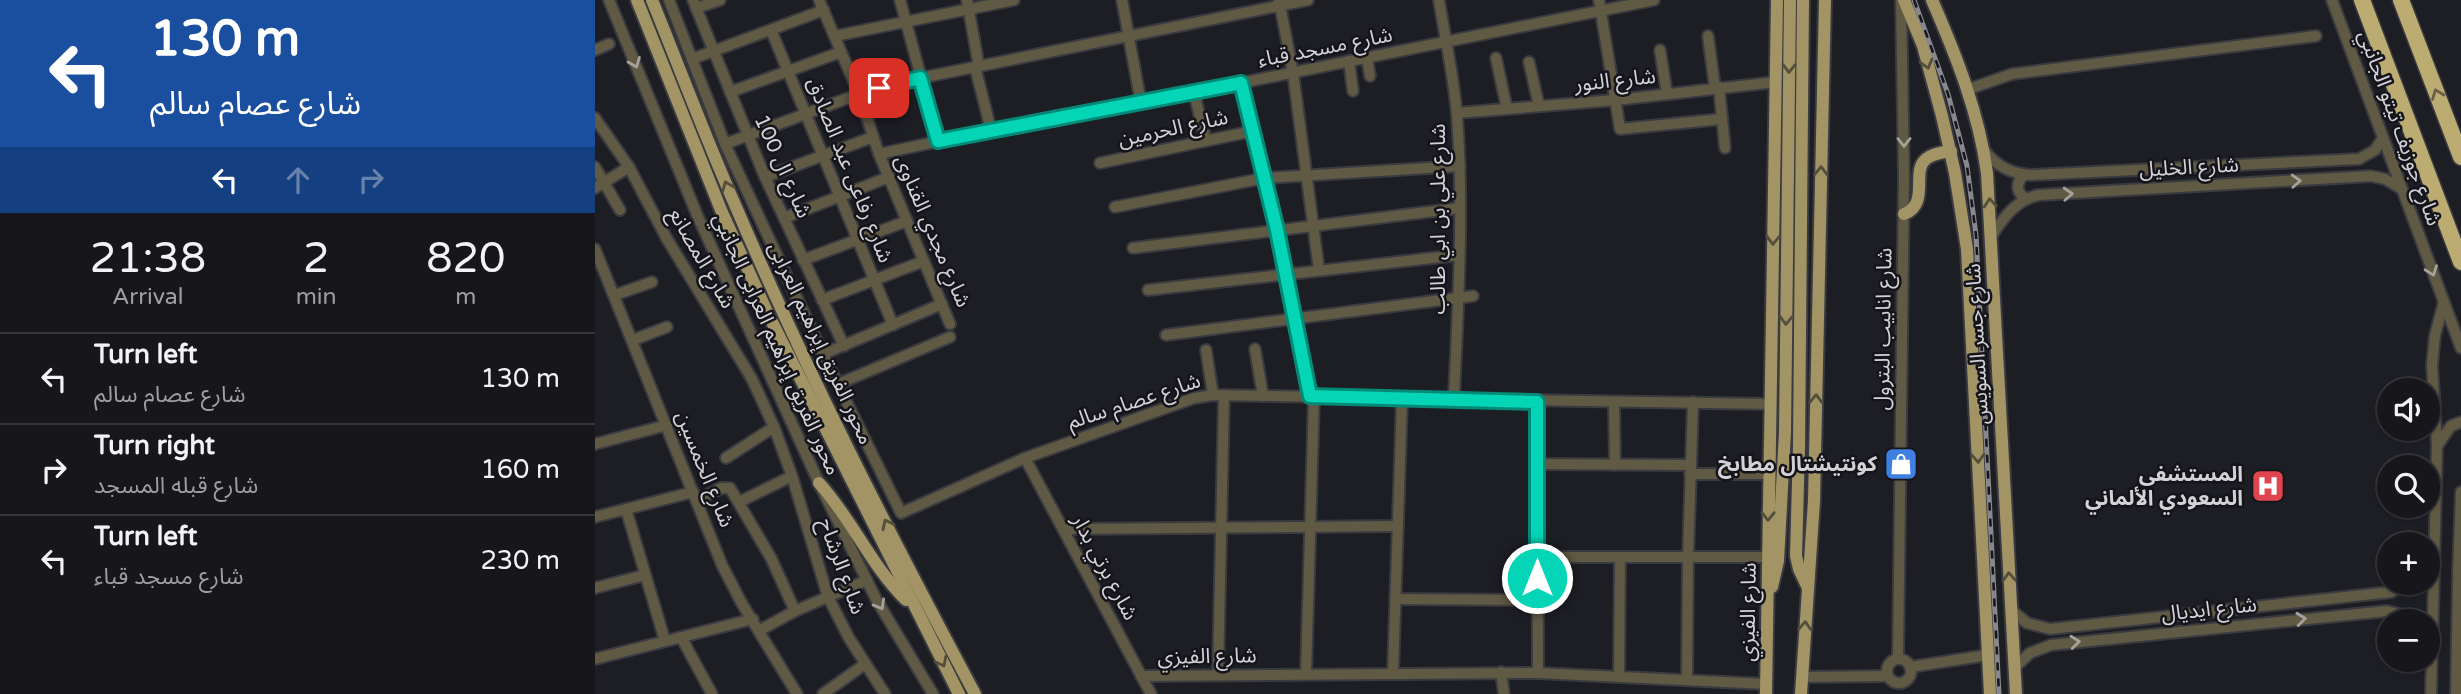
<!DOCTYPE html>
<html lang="en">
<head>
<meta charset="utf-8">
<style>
	body { margin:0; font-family:"Varela Round","Noto Sans Arabic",sans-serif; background:#1f1f24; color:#f1f3f6; height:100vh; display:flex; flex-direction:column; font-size:26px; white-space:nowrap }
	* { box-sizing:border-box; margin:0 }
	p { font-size:23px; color:#9e9fa3 }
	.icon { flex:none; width:38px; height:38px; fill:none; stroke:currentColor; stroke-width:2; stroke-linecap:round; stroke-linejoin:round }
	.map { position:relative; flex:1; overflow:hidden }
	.details { display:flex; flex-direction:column; background:#16161b; width:595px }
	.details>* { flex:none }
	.guide { background:#1a4fa0; color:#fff; overflow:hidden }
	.controls { position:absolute; left:1782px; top:378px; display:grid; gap:14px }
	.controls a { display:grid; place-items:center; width:63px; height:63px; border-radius:50%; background:#16161b; box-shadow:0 2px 5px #0004,0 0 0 2px #35353a; font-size:35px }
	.pin { position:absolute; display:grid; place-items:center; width:60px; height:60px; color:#fff; margin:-30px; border-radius:14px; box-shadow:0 4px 10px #0006 }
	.me { position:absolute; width:77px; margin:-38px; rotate:0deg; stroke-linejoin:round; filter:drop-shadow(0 0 5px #0008) }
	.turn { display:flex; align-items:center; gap:24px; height:147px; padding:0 35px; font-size:32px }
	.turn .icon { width:91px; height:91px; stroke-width:2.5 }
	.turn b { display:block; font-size:49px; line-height:60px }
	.lanes { display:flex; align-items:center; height:66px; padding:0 35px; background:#0003; justify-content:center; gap:35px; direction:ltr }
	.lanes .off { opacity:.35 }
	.eta { display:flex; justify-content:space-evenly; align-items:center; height:119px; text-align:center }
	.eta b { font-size:42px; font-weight:600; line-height:49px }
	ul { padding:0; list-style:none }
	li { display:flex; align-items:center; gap:21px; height:91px; padding:0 35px; border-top:2px solid #35353a }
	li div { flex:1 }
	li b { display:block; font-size:26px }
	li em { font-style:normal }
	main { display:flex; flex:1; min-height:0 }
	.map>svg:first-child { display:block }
</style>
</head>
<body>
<main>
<section class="details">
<div class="guide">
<div class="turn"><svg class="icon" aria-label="left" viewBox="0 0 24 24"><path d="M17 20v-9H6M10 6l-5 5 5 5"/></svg><div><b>130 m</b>شارع عصام سالم</div></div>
<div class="lanes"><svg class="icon" aria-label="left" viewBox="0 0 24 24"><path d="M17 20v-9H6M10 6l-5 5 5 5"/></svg><svg class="icon off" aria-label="ahead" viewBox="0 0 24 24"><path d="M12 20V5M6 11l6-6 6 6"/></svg><svg class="icon off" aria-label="right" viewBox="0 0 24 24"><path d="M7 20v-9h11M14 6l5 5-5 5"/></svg></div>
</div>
<div class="eta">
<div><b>21:38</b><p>Arrival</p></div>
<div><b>2</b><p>min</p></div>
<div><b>820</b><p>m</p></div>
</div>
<ul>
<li><svg class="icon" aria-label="left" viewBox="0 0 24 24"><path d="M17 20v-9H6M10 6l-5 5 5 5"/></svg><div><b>Turn left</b><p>شارع عصام سالم</p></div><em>130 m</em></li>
<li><svg class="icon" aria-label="right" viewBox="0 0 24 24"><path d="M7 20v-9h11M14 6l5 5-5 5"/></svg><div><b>Turn right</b><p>شارع قبله المسجد</p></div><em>160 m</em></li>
<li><svg class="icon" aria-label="left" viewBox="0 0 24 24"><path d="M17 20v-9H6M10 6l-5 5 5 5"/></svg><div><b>Turn left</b><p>شارع مسجد قباء</p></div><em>230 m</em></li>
</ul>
</section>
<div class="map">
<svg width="1866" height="694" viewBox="0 0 1866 694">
	<rect width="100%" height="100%" fill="#1d1d24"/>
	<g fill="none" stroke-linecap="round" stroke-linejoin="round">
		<defs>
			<g id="minor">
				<polyline points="14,0 103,217 224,483 281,599 338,694"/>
				<polyline points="74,0 130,144 228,354 306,513 430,458 599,398 618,395 1175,404"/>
				<polyline points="98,0 170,177 249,346"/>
				<polyline points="224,0 264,94 284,154 355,324"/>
				<polyline points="305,0 343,140"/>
				<polyline points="372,0 384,67"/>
				<polyline points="527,0 546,103"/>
				<polyline points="684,0 698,73 724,270"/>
				<path d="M 844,0 C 850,38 859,77 862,116 C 869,210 863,304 859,398"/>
				<polyline points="1004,0 1025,129 1127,119"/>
				<polyline points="1737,0 1866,348"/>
				<polyline points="101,8 125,0"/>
				<polyline points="176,30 298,325"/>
				<polyline points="240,36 419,0"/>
				<polyline points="1113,36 1120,88"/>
				<polyline points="0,50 14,44"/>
				<polyline points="1065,50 1072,94"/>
				<polyline points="772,58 775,76"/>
				<polyline points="901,58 912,109"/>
				<polyline points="97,59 229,10"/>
				<polyline points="754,61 758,91"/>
				<polyline points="934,62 944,106"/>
				<polyline points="380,67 396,130"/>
				<polyline points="646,83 682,230 715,396"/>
				<polyline points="1124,87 1130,148"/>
				<polyline points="1371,90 1417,74 1721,36"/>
				<polyline points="135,92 246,52"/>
				<polyline points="599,93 611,141"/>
				<polyline points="862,113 1021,100 1181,82"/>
				<polyline points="0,118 34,167 72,239 157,379 179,427 197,476 233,597 254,638 290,694"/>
				<polyline points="130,144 264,94 325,78 713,0"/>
				<path d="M 1389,150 C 1401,166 1416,174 1436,175 L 1764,159 L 1780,150 L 1788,138"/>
				<polyline points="284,154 467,115 546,103 1059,0"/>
				<polyline points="505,163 658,131"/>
				<polyline points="0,167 25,210"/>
				<path d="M 1429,175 C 1420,183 1421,194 1432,199"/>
				<polyline points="170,177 278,137"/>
				<polyline points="0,188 34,167"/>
				<polyline points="520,207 670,178 865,166"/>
				<polyline points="189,218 294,177"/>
				<path d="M 1397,235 C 1409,217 1422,199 1444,195 L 1776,176 L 1790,179 L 1807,189"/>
				<polyline points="538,248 865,208"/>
				<polyline points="0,249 127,565 146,602 202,694"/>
				<polyline points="208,260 312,221"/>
				<polyline points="553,290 864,255"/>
				<polyline points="20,295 57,282"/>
				<polyline points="227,300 329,261"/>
				<polyline points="571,335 878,296"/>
				<polyline points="38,340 72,327"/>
				<polyline points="660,349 668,396"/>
				<polyline points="611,350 618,395"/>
				<polyline points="228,354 347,304"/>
				<polyline points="243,384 355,337"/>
				<polyline points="942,402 943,673"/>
				<polyline points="1019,402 1020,465"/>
				<polyline points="0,444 72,425"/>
				<polyline points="1842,446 1856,426 1866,422"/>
				<polyline points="131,458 179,427"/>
				<polyline points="430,458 556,694"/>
				<polyline points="942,464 1096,465"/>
				<polyline points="1095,474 1174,474"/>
				<polyline points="102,501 126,488 135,488 176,558 200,611"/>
				<polyline points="144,502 197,476"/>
				<polyline points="31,509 70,641"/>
				<polyline points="0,517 98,492"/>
				<polyline points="468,529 803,526"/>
				<polyline points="942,557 1093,557 1098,402"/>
				<polyline points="1863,576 1866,492"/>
				<polyline points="0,588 50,575"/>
				<polyline points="801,599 942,600"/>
				<polyline points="1416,610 1432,623 1455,629 1796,592 1813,583"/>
				<polyline points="165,630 200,611 272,580"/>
				<polyline points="86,637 117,694"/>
				<polyline points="1303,658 1309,176 1306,0"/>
				<circle cx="1304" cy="671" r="12"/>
				<polyline points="0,659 158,619"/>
				<polyline points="1315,667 1393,655"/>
				<polyline points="1419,668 1435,653 1456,645 1792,611 1807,615 1818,621"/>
				<polyline points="798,672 807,399"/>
				<polyline points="906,672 909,694"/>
				<polyline points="623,674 629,395"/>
				<polyline points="711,674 719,396"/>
				<polyline points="546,676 943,673 1171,684"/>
				<polyline points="1024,676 1025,557"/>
				<polyline points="1207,677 1292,676"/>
				<polyline points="1092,679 1093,557 1173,557"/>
				<polyline points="228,694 270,664"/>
				<polyline points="1836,694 1842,446 1837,365 1840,335 1849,302"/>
				<polyline points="1861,694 1863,582 1866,569"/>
			</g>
			<g id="major">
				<polyline points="42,0 126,210 173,314 364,694"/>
				<path d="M 57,0 C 85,69 111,139 141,207 C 212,373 295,535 380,694"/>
				<polyline points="1208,0 1204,446 1201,556 1204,569 1212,586"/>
				<polyline points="1309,0 1328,46 1347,116 1360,173 1372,249 1395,694"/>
				<path d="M 1337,0 C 1361,55 1384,113 1392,173 L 1421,694"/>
				<path d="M 1309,214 C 1337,203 1313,168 1334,157 C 1340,153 1349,152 1356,151"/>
				<path d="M 224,483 C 257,519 276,566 311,600"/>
				<polyline points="1177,587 1183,561 1190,432 1195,0"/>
				<polyline points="1171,694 1182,0"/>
				<polyline points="1206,694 1219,501 1230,0"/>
			</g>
			<g id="highway">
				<polyline points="1767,0 1866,262"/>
				<polyline points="1806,0 1866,157"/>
			</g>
		</defs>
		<use href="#minor" stroke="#3a3a41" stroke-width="14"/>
		<use href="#major" stroke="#3a3a41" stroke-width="16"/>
		<use href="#highway" stroke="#3a3a41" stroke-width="19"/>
		<use href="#minor" stroke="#605943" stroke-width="10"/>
		<use href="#major" stroke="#a29465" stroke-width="12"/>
		<use href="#highway" stroke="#bcac72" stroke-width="16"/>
		<defs>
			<polyline id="rail" points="1319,0 1353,94 1372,166 1381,235 1404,694"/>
		</defs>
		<use href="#rail" stroke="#87878d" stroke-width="5"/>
		<use href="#rail" stroke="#14141a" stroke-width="2.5" stroke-dasharray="8" stroke-linecap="butt"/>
	</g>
	<defs><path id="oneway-chevron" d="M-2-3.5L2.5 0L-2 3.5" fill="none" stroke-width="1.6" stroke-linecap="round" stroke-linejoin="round" transform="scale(1.75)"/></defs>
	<g stroke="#a5a29c">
		<use href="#oneway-chevron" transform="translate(40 63) rotate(68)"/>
		<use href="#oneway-chevron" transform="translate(1309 142) rotate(90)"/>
		<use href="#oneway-chevron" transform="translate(1701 181) rotate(-3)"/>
		<use href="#oneway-chevron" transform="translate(1473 194) rotate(-3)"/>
		<use href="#oneway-chevron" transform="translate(1837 271) rotate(70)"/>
		<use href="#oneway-chevron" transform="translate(285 605) rotate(61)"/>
		<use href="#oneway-chevron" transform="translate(1706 619) rotate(-6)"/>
		<use href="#oneway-chevron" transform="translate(1480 642) rotate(-6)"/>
	</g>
	<g stroke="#544e3c">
		<use href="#oneway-chevron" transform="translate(1332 64) rotate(74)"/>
		<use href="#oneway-chevron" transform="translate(1194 68) rotate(91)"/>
		<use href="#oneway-chevron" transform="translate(1226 171) rotate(-89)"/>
		<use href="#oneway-chevron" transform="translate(132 186) rotate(-112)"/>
		<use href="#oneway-chevron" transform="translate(1395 203) rotate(-94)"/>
		<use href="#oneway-chevron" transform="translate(1178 240) rotate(91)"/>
		<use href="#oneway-chevron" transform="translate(1191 320) rotate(91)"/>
		<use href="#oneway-chevron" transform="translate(1221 399) rotate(-89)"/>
		<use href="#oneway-chevron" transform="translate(1383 458) rotate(87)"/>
		<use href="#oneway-chevron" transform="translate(1173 516) rotate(91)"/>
		<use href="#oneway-chevron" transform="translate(292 524) rotate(-116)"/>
		<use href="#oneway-chevron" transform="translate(1414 577) rotate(-93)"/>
		<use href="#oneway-chevron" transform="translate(1210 626) rotate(-87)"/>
		<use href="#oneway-chevron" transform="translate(347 662) rotate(63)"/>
	</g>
	<use stroke="#686046" href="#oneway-chevron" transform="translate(1842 94) rotate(-111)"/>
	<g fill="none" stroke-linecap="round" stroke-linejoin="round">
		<defs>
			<polyline id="route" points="284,88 325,78 343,141 646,83 682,230 715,396 942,402 942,578"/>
		</defs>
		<use href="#route" stroke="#028a76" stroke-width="18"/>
		<use href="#route" stroke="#03d5b6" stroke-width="12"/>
	</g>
	<defs>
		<symbol id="shop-square" viewBox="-11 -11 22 22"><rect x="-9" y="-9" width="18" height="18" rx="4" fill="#3f7fe0" stroke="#14141a"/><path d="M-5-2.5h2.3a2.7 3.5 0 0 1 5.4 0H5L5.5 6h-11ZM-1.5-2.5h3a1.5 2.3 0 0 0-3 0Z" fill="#fff"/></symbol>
		<symbol id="hospital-square" viewBox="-11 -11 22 22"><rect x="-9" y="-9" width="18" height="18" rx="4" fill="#e0444e" stroke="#14141a"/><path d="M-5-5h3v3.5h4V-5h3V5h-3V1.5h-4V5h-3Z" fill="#fff"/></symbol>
	</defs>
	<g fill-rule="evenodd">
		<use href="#shop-square" x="1287" y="445" width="38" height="38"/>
		<use href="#hospital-square" x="1654" y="467" width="38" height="38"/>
	</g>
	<g text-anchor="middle" stroke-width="5" stroke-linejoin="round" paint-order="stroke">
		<g font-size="21" fill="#d3d2d7" stroke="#14141a">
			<text transform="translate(730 47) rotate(-11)" y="7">شارع مسجد قباء</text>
			<text transform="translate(1020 80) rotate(-6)" y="7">شارع النور</text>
			<text transform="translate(578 128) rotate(-12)" y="7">شارع الحرمين</text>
			<text transform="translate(1805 128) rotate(70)" y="7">شارع جوزيف تيتو الجانبي</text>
			<text transform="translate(188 166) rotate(66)" y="7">شارع ال 100</text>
			<text transform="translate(1594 167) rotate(-3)" y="7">شارع الخليل</text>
			<text transform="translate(255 170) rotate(68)" y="7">شارع رفاعى عبد الصادق</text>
			<text transform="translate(843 219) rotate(-90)" y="7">شارع علي بن ابي طالب</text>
			<text transform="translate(338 231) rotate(67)" y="7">شارع مجدي القناوى</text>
			<text transform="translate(107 258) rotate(60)" y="7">شارع المصانع</text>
			<text transform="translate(1288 329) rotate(-89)" y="7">شارع انابيب البترول</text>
			<text transform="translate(226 343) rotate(65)" y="7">محور الفريق إبراهيم العرابى</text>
			<text transform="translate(182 344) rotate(66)" y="7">محور الفريق إبراهيم العرابى الجانبي</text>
			<text transform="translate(1382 344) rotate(-93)" y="7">شارع جسر السويس</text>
			<text transform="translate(539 401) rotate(-18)" y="7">شارع عصام سالم</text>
			<text transform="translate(110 469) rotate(68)" y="7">شارع الخمسين</text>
			<text transform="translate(247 566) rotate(70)" y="7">شارع الرشاح</text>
			<text transform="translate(510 567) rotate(62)" y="7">شارع برتي بدار</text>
			<text transform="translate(1614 609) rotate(-6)" y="7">شارع ايديال</text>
			<text transform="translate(1153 612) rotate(-89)" y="7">شارع الفيزي</text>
			<text transform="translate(612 656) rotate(-1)" y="7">شارع الفيزي</text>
		</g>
		<g font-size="21" font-weight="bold" fill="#d3d2d7" stroke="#14141a" text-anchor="end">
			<text x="1282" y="471">كونتيشتال مطابخ</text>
			<text x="1648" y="481">المستشفى<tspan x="1648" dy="24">السعودي الألماني</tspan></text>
		</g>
	</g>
</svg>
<div class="controls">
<a><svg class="icon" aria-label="sound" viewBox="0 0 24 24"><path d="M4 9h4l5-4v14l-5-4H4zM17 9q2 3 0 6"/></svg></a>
<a><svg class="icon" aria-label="search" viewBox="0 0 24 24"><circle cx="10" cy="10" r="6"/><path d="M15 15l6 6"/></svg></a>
<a>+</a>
<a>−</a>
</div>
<div class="pin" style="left:284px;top:88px;background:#d93025"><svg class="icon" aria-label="arrive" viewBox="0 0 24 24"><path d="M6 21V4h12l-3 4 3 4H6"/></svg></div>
<svg class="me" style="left:942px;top:578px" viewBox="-20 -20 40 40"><circle r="17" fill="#03d5b6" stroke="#fff" stroke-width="3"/><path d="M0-11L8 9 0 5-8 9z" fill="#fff"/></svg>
</div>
</main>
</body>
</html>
